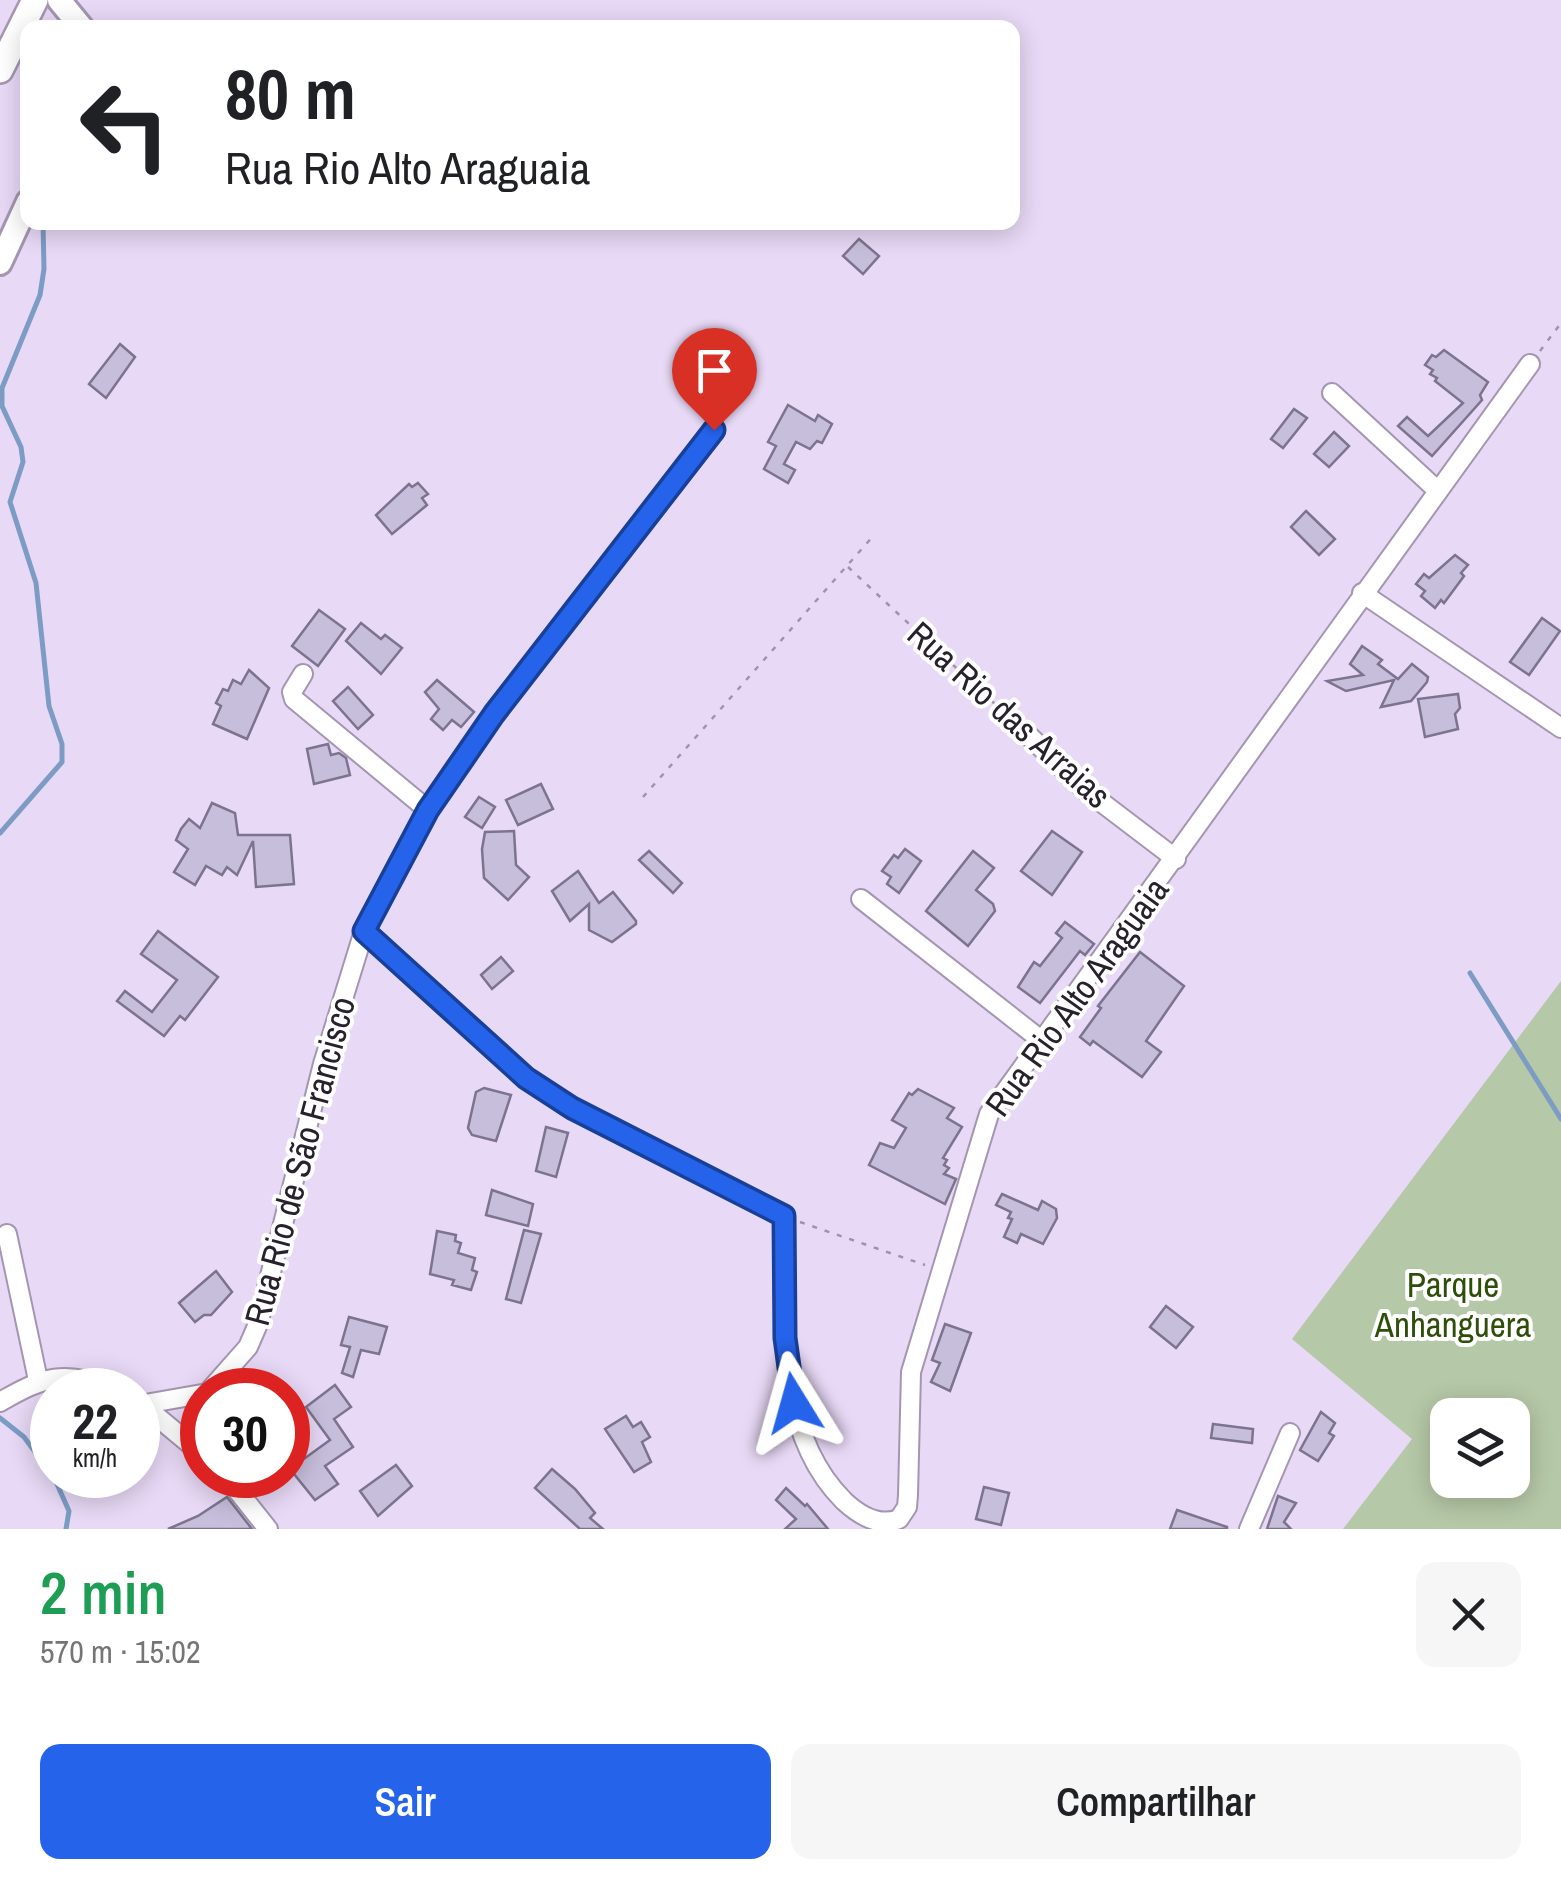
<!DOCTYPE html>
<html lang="pt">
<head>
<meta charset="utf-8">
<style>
	body { margin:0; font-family:"Archivo Narrow",sans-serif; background:#f6f6f6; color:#202124; height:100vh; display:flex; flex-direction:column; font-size:38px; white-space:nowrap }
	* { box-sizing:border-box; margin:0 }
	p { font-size:32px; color:#757577 }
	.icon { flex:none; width:55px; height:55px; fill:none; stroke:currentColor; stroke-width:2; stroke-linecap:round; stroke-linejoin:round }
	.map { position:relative; height:1529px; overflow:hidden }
	.drawer { display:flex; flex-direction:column; background:#fff; flex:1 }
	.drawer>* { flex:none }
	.hud { position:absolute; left:20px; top:20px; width:1000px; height:210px; border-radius:20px; box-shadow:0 5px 25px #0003; background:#fff; color:#202124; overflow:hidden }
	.fabs { position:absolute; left:1430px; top:1398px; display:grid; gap:20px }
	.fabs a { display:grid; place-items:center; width:100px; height:100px; border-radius:20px; background:#fff; box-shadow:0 5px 25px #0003; font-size:50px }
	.speed { position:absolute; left:30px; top:1368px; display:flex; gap:20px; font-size:50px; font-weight:700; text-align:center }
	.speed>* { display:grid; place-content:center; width:130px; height:130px; border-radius:50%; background:#fff; box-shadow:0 5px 25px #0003; line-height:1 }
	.speed small { font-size:25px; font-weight:400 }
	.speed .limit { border:15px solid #d22; background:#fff; color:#111 }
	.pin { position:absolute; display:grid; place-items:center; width:85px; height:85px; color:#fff; margin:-102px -42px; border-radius:50% 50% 50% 0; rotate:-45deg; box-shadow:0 0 10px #0007 }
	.pin .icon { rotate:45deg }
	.me { position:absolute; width:110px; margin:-55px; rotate:352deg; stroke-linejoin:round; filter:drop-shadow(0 0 8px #0008) }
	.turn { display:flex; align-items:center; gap:35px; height:210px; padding:0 40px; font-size:45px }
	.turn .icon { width:130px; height:130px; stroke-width:2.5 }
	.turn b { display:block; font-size:70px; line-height:85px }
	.round { display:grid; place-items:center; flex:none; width:105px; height:105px; border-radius:20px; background:#f6f6f6 }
	.overview { display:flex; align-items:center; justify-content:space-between; height:170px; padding:0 40px }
	h1 { font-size:60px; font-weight:600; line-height:75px; color:#1e9e55 }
	.action { display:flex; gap:20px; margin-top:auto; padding:20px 40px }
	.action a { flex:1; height:115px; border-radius:20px; background:#2563eb; color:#fff; font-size:40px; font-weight:600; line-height:115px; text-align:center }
	.action a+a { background:#f6f6f6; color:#202124 }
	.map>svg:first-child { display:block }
</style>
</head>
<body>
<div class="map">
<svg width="1561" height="1529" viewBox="0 0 1561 1529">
	<rect width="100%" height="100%" fill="#e8d9f6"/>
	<path fill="#b5c8a7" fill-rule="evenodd" d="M 1561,981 L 1561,1529 L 1343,1529 L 1412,1439 L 1292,1339 ZM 1448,1415 L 1512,1415 L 1512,1480 L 1448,1480 Z"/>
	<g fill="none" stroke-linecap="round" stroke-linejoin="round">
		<g stroke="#7c9cc4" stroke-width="5">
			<polyline points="0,833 62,762 62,744 49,706 36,583 10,502 23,462 21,447 2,406 2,388 40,295 44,269 43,222"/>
			<polyline points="1470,973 1561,1119"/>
			<polyline points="0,1418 24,1437 52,1475"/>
			<polyline points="53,1475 69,1511 66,1529"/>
		</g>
	</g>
	<g fill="#c7bedb" stroke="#7c748e" stroke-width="2.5">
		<polygon points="859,239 879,256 863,274 843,256"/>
		<polygon points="120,344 135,357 106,398 89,384"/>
		<polygon points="1444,350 1488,382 1480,395 1482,400 1432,456 1398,426 1407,417 1428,436 1463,403 1435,381 1437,378 1430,374 1433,370 1425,365 1432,355 1436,357"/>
		<polygon points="788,405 815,421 818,415 832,424 822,443 817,441 810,449 796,442 784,464 795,470 788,483 764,469 776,446 768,442"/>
		<polygon points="1294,409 1307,418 1283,448 1271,439"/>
		<polygon points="1334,432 1349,446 1329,467 1314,454"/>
		<polygon points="418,483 428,494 422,498 427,505 392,534 376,515 409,484 412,487"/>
		<polygon points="1306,511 1335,539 1319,555 1291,527"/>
		<polygon points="1455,555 1468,565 1461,573 1464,576 1444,603 1441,600 1435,608 1421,596 1425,591 1416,584 1424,574 1429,578"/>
		<polygon points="319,610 345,629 318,666 292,646"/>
		<polygon points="1542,618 1560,631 1529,675 1510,662"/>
		<polygon points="361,623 381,639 385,635 402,648 381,674 346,641"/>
		<polygon points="1362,646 1382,660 1378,664 1398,679 1412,664 1428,677 1427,682 1411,701 1381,707 1394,680 1346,691 1327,681 1363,675 1350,664"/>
		<polygon points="249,670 269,688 247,739 213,724 221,706 216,703 223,689 228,691 233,680 241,684"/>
		<polygon points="437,680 474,712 461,727 452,720 443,730 431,719 439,709 425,692"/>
		<polygon points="348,687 373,715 358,729 333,701"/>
		<polygon points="1458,694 1460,708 1455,714 1458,729 1425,737 1418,699"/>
		<polygon points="328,744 331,755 339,753 346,758 350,775 314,784 307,749"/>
		<polygon points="541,784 553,809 518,825 506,800"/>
		<polygon points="479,797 495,807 482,828 465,817"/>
		<polygon points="212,803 235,813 238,835 290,835 294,884 256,887 253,841 237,875 227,867 222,875 206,866 195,885 174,872 188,849 176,840 181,829 189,819 200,828"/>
		<polygon points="514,831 516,865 529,877 508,900 484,878 482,849 485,832"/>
		<polygon points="1052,831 1082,852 1052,895 1021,871"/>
		<polygon points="905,849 921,861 899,893 887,884 891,877 882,871 894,855 898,858"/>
		<polygon points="649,851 682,883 673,893 639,860"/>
		<polygon points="973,851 994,868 976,890 993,904 995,911 968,946 926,911"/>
		<polygon points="578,871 599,903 613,892 636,921 636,924 612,942 589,930 589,904 570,921 552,891"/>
		<polygon points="1065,922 1094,944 1085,955 1080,951 1040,1003 1018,987 1034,962 1040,966 1062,938 1056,933"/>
		<polygon points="158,931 218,977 185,1020 180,1016 164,1036 117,1001 125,991 152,1012 177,980 141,954"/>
		<polygon points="1140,952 1184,986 1146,1041 1161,1052 1142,1077 1093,1041 1090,1045 1080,1037 1101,1008 1098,1006"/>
		<polygon points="501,957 513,971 492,989 481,975"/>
		<polygon points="484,1088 511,1095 496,1141 472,1135 468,1128 476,1092"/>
		<polygon points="918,1089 954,1108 947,1118 962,1127 943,1158 947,1160 944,1165 949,1168 944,1174 956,1179 945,1204 869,1165 880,1143 894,1148 906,1128 892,1120 909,1093 912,1095"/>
		<polygon points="546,1127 568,1133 556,1177 536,1171"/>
		<polygon points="492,1190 533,1204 528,1226 486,1215"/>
		<polygon points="1002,1194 1038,1210 1042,1201 1056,1209 1057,1218 1043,1244 1021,1234 1017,1243 1004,1237 1012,1219 1008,1218 1011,1212 996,1205"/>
		<polygon points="524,1230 541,1234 521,1303 506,1299"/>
		<polygon points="437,1231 456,1235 455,1241 461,1243 458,1253 475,1258 472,1270 477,1272 471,1290 452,1285 454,1280 430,1274"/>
		<polygon points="216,1271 232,1292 211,1315 204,1315 195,1322 179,1303"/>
		<polygon points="1166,1306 1193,1327 1176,1348 1150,1327"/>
		<polygon points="349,1317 387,1327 379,1354 361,1350 353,1377 342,1373 350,1347 341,1345"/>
		<polygon points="945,1324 971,1333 950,1391 931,1382 940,1363 932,1360"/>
		<polygon points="335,1385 351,1407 334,1419 353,1447 325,1466 338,1484 315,1500 290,1469 330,1440 306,1407"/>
		<polygon points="1321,1412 1335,1423 1329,1433 1334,1436 1318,1461 1300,1450"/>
		<polygon points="626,1416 633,1427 641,1422 650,1437 642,1442 651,1462 634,1472 605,1429"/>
		<polygon points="1213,1424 1253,1429 1252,1443 1211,1438"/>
		<polygon points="396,1465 412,1486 378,1516 360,1491"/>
		<polygon points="552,1469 575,1489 595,1513 590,1518 603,1529 580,1529 535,1488"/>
		<polygon points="984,1487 1009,1493 1001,1525 976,1519"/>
		<polygon points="786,1488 805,1506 807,1504 828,1529 785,1529 796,1519 776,1500"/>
		<polygon points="1278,1496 1296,1503 1284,1522 1291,1529 1267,1529"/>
		<polygon points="227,1497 252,1529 168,1529 198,1516"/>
		<polygon points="1177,1510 1227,1527 1227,1529 1170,1529"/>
	</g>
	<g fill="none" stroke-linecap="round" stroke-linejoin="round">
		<defs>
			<g id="minor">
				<polyline points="1332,393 1437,490"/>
				<polyline points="1362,593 1561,728"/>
				<polyline points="303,674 292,692 294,699 428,810"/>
				<polyline points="1024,731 1084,789 1176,859"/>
				<polyline points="861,899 1041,1040"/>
				<path d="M 364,931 L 526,1078 L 572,1109 L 785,1216 C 785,1309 772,1430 844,1501 C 859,1515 879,1527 899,1519 L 907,1507 L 908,1495 L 911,1372 L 989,1114 L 1530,364"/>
				<polyline points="7,1234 38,1380"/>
				<polyline points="210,1390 248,1347 258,1324 323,1064 364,931 428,810 494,714 715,431"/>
				<polyline points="138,1401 202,1454"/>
				<path d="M 0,1402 C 43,1377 65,1369 113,1390"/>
				<polyline points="145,1404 202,1394"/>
				<polyline points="225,1475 268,1529"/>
				<polyline points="1249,1529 1290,1433"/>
			</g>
			<g id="major">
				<polyline points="59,0 82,28"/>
				<polyline points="0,263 28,202"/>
			</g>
			<polyline id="highway" points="0,70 35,0"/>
		</defs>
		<use href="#minor" stroke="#a496b1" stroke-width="22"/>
		<use href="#major" stroke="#a496b1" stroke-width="28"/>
		<use href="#highway" stroke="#a496b1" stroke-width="30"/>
		<g stroke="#9f93a9" stroke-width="2.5" stroke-dasharray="5 8" stroke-linecap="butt">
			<polyline points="1540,351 1561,323"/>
			<polyline points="848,567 1012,720"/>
			<polyline points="643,797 875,534"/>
			<polyline points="800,1222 925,1265"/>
		</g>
		<use href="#minor" stroke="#fff" stroke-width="18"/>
		<use href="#major" stroke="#fff" stroke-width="22"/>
		<use href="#highway" stroke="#fff" stroke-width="25"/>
	</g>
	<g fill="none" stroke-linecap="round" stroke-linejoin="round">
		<defs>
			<polyline id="route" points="714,430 494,714 428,810 364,931 526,1078 572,1108 784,1216 785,1338 794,1403"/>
		</defs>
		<use href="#route" stroke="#184099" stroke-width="25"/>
		<use href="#route" stroke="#2563eb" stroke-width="18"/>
	</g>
	<g text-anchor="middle" stroke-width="8" stroke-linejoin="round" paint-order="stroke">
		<g font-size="35" fill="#27212c" stroke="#fff">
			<text transform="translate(1009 715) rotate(42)" y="12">Rua Rio das Arraias</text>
			<text transform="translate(1077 997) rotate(-54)" y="12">Rua Rio Alto Araguaia</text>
			<text transform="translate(300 1161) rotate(-75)" y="12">Rua Rio de São Francisco</text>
		</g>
		<g font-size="35" fill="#2f4e09" stroke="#fff">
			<text x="1453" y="1297">Parque<tspan x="1453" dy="40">Anhanguera</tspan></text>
		</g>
	</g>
</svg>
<div class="fabs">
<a><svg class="icon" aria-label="layers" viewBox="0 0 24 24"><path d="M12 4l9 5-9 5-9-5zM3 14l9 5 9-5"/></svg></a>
</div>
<div class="speed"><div>22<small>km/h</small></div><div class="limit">30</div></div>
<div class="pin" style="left:714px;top:430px;background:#d93025"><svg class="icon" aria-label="arrive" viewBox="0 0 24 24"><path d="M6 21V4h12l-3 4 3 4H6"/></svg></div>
<svg class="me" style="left:794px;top:1403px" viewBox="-20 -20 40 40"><path d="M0-17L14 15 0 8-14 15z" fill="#2563eb" stroke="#fff" stroke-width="4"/></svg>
<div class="hud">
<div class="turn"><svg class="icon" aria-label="left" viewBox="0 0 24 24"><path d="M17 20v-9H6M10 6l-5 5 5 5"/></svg><div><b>80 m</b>Rua Rio Alto Araguaia</div></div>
</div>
</div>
<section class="drawer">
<div class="overview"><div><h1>2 min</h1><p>570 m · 15:02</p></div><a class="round"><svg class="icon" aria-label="close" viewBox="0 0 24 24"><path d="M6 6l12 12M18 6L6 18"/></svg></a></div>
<div class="action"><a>Sair</a><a>Compartilhar</a></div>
</section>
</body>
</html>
